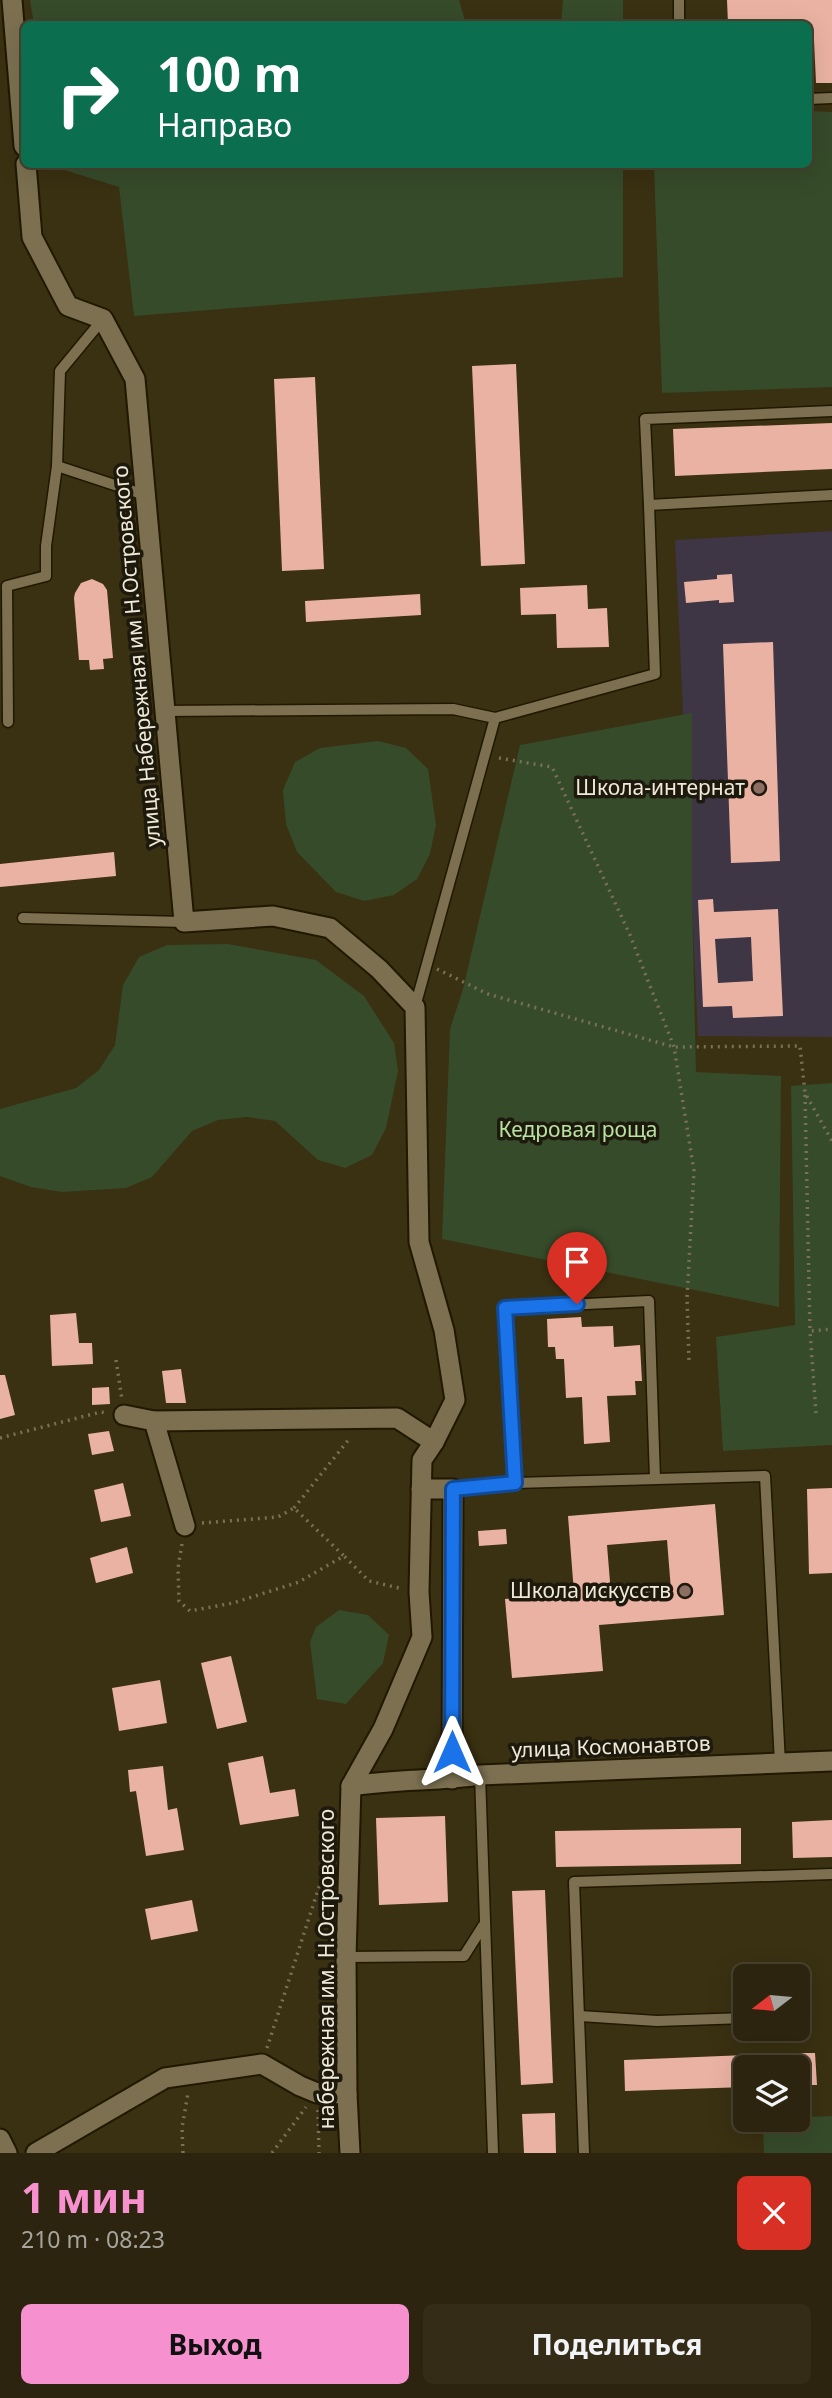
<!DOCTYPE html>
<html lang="ru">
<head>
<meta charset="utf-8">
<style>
	body { margin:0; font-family:"Noto Sans",sans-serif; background:#342c17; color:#f1f3f6; height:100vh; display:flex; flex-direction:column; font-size:26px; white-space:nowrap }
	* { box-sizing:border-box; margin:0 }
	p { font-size:23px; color:#a6a49e }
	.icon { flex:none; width:38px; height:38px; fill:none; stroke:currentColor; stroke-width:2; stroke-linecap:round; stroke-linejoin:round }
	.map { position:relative; height:2153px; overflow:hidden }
	.details { display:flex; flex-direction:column; background:#2c240e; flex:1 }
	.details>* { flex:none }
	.top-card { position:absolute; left:21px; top:21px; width:791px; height:147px; border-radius:10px; box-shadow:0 7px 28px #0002,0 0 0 2px #48412e; background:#0b6e4f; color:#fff; overflow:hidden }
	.needle { width:46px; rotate:254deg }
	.buttons { position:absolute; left:733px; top:1964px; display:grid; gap:14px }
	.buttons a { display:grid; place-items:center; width:77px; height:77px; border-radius:10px; background:#2c240e; box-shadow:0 7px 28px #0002,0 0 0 2px #48412e; font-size:35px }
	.pin { position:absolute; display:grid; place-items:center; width:60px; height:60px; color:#fff; margin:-72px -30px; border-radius:50% 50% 50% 0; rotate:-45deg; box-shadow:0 0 7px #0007 }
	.pin .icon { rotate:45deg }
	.me { position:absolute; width:77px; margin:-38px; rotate:0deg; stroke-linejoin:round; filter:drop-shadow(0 0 5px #0008) }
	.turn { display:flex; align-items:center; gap:24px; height:147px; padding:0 21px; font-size:32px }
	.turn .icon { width:91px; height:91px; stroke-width:2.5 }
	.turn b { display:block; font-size:49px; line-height:60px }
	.round { display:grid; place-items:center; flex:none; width:74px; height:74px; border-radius:10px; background:#342c17 }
	.head { display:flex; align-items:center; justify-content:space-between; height:119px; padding:0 21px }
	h1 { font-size:42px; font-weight:700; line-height:52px; color:#f790ce }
	.button { display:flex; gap:14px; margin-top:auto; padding:14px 21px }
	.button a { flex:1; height:80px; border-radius:10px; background:#f790ce; color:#111; font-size:28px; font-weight:700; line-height:80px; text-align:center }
	.button a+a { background:#342c17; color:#f1f3f6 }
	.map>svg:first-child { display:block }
</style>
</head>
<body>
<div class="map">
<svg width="832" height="2153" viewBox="0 0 832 2153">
	<rect width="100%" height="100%" fill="#3a3012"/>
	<polygon fill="#3e3545" points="832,531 832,1037 698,1036 675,540"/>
	<g fill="#364b2a">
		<polygon points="30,0 459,0 466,24 34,24"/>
		<polygon points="563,0 623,0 623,24 561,24"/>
		<polygon points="809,111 832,112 832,387 662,393 654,165 808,164"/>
		<polygon points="54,165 623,165 623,277 134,316 119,187 55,167"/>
		<polygon points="692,713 692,899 696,1072 781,1076 779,1307 442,1239 450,1029 463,989 520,745"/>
		<polygon points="378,741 406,748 428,769 436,825 430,854 417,879 394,895 364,901 336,892 297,852 286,824 283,790 295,762 320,748"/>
		<polygon points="228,944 316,960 364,996 394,1043 398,1071 386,1128 372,1155 345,1168 318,1160 275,1121 247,1117 218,1120 192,1131 152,1177 126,1188 62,1192 31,1187 0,1176 0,1109 76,1088 99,1070 115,1045 123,985 139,957 167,945"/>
		<polygon points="832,1083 832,1445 723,1451 716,1337 795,1325 791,1086"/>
		<polygon points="339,1610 368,1615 389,1635 383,1663 346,1704 317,1699 310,1642 316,1627"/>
		<polygon points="832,2116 832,2153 764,2153 763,2119"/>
	</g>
	<g fill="#eab2a3" fill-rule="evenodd">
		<polygon points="727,0 832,0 832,83 816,83 814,40 808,40 808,24 728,24"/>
		<polygon points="516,364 525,564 481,566 472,366"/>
		<polygon points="315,377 324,569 282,571 274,379"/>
		<polygon points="832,423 832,469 675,476 673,429"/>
		<polygon points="732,574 734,602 719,603 719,600 686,603 684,582 717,579 717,575"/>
		<polygon points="92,579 103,584 107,590 113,658 103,659 104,669 90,670 89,660 79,660 74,598 75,593 81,583"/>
		<polygon points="587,585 588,609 607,608 609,647 557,648 556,614 521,615 520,588"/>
		<polygon points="420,594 421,615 306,622 305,601"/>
		<polygon points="773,642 780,861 731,863 723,644"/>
		<polygon points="114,852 116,876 0,887 0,864"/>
		<path d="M 713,899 L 714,912 L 778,909 L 783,1016 L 733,1018 L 732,1006 L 703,1007 L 698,900 ZM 751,937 L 753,981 L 718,983 L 715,939 Z"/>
		<polygon points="76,1313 79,1343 92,1343 93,1364 52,1366 50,1315"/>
		<polygon points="581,1317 582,1327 613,1326 614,1347 640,1345 642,1381 635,1381 636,1395 607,1396 610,1442 584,1444 582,1397 566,1398 564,1359 556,1359 555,1347 548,1347 547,1319"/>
		<polygon points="181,1369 186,1403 166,1403 162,1371"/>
		<polygon points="0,1375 5,1375 15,1415 0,1419"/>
		<polygon points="109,1387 110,1404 92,1405 92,1388"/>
		<polygon points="109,1431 114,1451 92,1455 88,1434"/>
		<polygon points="123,1483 131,1516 101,1522 94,1490"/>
		<polygon points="832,1488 832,1573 809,1574 807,1489"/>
		<path d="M 715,1504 L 724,1615 L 599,1625 L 603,1671 L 512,1678 L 505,1599 L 574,1593 L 568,1516 ZM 667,1540 L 671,1590 L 611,1594 L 607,1545 Z"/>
		<polygon points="506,1529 507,1544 479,1546 478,1531"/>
		<polygon points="127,1547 133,1573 96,1583 90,1558"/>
		<polygon points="231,1656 247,1722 217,1729 201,1663"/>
		<polygon points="160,1680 167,1723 119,1731 112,1688"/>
		<polygon points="263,1756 270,1793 295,1789 299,1816 240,1825 228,1763"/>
		<polygon points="163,1766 168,1810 177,1808 184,1850 146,1856 136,1791 130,1792 128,1770"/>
		<polygon points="445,1816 448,1902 379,1905 376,1818"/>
		<polygon points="832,1820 832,1857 793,1858 792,1822"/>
		<polygon points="741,1828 741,1864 556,1867 555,1831"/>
		<polygon points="545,1890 553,2083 521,2085 512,1891"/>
		<polygon points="192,1900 198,1931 151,1940 145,1909"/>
		<polygon points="798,2053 815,2053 817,2085 798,2085"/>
		<polygon points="746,2055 746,2087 625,2091 624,2060"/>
		<polygon points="555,2113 556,2153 524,2153 522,2114"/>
	</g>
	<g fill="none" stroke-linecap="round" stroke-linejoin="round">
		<defs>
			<g id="lane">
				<polyline points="679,0 679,24"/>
				<polyline points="808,99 832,98"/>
				<polyline points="832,411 645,419 649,505 832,495"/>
				<polyline points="57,466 145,495"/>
				<polyline points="164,711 453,709 495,718"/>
				<polyline points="8,722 7,586 46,576 46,546 57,466 60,371 103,319"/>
				<polyline points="23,918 184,922"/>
				<polyline points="415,1007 495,718 655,674 649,505"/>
				<polyline points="515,1483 505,1308 649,1301 655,1479"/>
				<polyline points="453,1489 515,1483 765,1476 780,1763"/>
				<polyline points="480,1775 493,2153"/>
				<polyline points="346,1957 464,1956 483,1926"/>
				<polyline points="580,2016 657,2021 746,2018"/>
				<polyline points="798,2016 801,2016"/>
				<polyline points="584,2153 574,1882 832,1874"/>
			</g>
			<g id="street">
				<polyline points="12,0 24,146"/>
				<polyline points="26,164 32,237 68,306 103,319 135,379 184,922 273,916 330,928 379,969 415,1007 419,1242 444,1330 455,1400 434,1442 422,1460 419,1592 422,1637 383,1729 351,1786 346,1957 347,2094 350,2153"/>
				<polyline points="124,1415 154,1421 185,1526"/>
				<polyline points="154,1421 397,1418 434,1442"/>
				<polyline points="421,1489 453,1489 452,1779"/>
				<path d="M 351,1786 C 394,1779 437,1781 480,1775 L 832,1761"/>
				<polyline points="0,2139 7,2153"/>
				<polyline points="36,2153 165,2078 262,2064 300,2086 317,2093 347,2094"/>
			</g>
		</defs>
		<use href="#lane" stroke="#211800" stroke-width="13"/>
		<use href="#street" stroke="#211800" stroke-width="23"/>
		<g stroke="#797056" stroke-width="3.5" stroke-dasharray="2 5" stroke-linecap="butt">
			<polyline points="499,758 552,767 630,935 674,1047 694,1171 687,1298 689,1360"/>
			<polyline points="437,969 488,994 674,1047 800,1046 805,1093 832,1141"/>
			<polyline points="805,1095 810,1331"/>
			<polyline points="116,1360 122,1400"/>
			<polyline points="816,1413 810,1331 832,1329"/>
			<polyline points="0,1438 101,1412 107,1413"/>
			<polyline points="294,1508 350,1438"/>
			<polyline points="202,1523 278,1517 294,1508 344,1556"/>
			<polyline points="182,1544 178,1568 179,1601 190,1611 233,1603 299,1582 344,1556 369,1581 403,1589"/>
			<polyline points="267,2048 329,1856"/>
			<polyline points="318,2110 319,2153"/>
			<polyline points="183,2153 182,2128 188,2093"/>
			<polyline points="272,2153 306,2107"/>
		</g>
		<use href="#lane" stroke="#7c7051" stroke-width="10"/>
		<use href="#street" stroke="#7c7051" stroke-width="19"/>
	</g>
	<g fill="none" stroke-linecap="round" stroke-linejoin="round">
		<defs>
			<polyline id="route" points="452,1752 453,1489 515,1483 505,1308 577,1304"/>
		</defs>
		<use href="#route" stroke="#114b97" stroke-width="18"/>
		<use href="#route" stroke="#1a73e8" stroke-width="12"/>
	</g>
	<g fill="#8d6e63" stroke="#1d190c" stroke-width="2.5">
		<circle cx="759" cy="788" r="7"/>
		<circle cx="685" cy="1591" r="7"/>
	</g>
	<g text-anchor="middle" stroke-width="7" stroke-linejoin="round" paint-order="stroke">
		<g font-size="21" fill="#efe9d8" stroke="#1d190c">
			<text transform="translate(137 656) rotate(-95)" y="7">улица Набережная им Н.Островского</text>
			<text transform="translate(611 1747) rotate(-2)" y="7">улица Космонавтов</text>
			<text transform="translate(327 1969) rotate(-90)" y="7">набережная им. Н.Островского</text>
		</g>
		<g font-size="21" fill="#efe9d8" stroke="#1d190c" text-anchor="end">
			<text x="745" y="795">Школа-интернат</text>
			<text x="671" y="1598">Школа искусcтв</text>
		</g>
		<g font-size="21" fill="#b7e2a1" stroke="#1d190c">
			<text x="578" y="1137">Кедровая роща</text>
		</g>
	</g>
</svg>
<div class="buttons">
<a><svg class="needle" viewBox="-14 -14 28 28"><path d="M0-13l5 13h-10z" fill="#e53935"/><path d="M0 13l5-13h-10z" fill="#a6a49e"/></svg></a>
<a><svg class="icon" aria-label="layers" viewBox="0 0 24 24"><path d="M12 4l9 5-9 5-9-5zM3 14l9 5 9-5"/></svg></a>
</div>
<div class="pin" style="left:577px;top:1304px;background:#d93025"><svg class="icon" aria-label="arrive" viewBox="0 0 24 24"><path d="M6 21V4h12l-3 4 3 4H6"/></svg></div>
<svg class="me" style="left:452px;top:1752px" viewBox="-20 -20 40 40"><path d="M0-17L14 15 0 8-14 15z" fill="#1a73e8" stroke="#fff" stroke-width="4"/></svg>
<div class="top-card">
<div class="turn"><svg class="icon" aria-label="right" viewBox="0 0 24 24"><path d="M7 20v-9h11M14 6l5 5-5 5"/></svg><div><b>100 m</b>Направо</div></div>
</div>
</div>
<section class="details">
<div class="head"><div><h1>1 мин</h1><p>210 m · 08:23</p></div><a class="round" style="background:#d93025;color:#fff"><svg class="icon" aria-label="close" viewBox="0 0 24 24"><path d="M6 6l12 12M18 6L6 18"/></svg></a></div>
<div class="button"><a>Выход</a><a>Поделиться</a></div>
</section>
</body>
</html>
